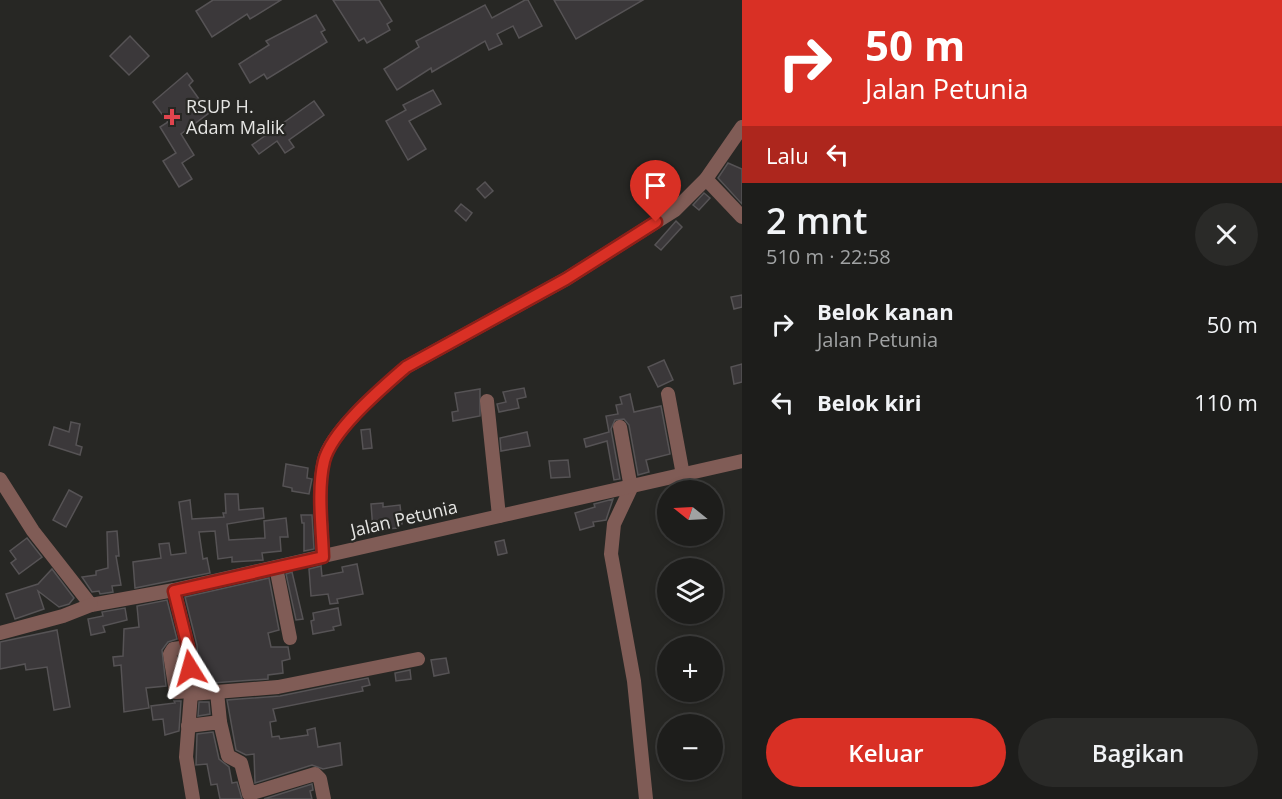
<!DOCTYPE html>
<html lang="id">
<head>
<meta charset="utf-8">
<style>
	body { margin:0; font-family:"Open Sans",sans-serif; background:#2a2a28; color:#f1f3f6; height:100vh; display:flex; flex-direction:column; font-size:22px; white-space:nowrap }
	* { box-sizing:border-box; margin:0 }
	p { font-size:20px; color:#a0a2a3 }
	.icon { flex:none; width:33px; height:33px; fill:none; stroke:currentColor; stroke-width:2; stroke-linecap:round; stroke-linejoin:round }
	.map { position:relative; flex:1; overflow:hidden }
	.side { display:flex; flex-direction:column; background:#1d1d1b; width:540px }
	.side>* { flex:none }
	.banner { background:#d93025; color:#fff; overflow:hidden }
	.needle { width:39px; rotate:288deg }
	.fabs { position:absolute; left:657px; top:480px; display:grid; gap:12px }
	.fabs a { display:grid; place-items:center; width:66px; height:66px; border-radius:50%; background:#1d1d1b; box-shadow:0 3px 9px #0003,0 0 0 2px #3b3b3a; font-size:30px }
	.pin { position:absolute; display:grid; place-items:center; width:51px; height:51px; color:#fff; margin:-62px -26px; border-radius:50% 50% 50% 0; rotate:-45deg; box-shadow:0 0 6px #0007 }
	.pin .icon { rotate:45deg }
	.me { position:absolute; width:66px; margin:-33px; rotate:352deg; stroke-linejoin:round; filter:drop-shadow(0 0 4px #0008) }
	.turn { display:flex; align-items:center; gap:21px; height:126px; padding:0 24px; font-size:27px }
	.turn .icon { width:78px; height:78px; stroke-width:2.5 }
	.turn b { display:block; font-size:42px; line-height:51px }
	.then { display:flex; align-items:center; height:57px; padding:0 24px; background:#0003; gap:12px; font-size:22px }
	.round { display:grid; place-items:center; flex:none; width:63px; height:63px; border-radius:32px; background:#2a2a28 }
	.head { display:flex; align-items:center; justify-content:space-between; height:102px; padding:0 24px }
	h1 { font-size:36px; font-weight:600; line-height:45px }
	.cta { display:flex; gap:12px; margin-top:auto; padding:12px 24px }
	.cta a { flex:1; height:69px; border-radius:36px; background:#d93025; color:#fff; font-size:24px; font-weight:600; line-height:69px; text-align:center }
	.cta a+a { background:#2a2a28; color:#f1f3f6 }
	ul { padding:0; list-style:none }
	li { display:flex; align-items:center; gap:18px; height:78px; padding:0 24px }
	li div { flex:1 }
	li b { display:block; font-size:22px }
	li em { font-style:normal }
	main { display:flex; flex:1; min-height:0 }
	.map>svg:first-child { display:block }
</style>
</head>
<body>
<main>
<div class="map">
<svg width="742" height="799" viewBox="0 0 742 799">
	<rect width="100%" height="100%" fill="#272724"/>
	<g fill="#3b383a" stroke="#565355" stroke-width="1.5">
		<polygon points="213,0 281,0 250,19 247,14 212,37 196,11"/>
		<polygon points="333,0 379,0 392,21 387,24 390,30 367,43 364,38 359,41"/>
		<polygon points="525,0 528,0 542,26 519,38 513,26 497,34 502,44 489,50 485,41 432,72 431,68 397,90 384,69 419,47 416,41 485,5 492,18"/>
		<polygon points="554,0 643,0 576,39"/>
		<polygon points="316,15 325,30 321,32 327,42 267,79 264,74 250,83 239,64 269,45 266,41"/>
		<polygon points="130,36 149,56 129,75 110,56"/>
		<polygon points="187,73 193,81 189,85 209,113 181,134 194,155 182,163 192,179 179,187 163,161 176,153 160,127 168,122 153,102"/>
		<polygon points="433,90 441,104 409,121 426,149 408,160 386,121 406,110 403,105"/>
		<polygon points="314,101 324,115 289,140 294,147 285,153 277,141 259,154 252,145"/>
		<polygon points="728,163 742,169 742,204 718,178"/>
		<polygon points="485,182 493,191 485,198 477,189"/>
		<polygon points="704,193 710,198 699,210 693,205"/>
		<polygon points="461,204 472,213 466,221 455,211"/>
		<polygon points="676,221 682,227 661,250 655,245"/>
		<polygon points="742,295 742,307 734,309 731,297"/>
		<polygon points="664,360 673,380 658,387 648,367"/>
		<polygon points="742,364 742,382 734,384 731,367"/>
		<polygon points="524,388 526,397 517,399 519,408 499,412 497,404 506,402 503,392"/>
		<polygon points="480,389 480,416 453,421 452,412 458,411 455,393"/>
		<polygon points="630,394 634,412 661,406 670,454 646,460 649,472 638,475 629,425 624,419 615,420 611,429 620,479 614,480 607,441 586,447 584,439 609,432 606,416 618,414 616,405 622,404 620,397"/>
		<polygon points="71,422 80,424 76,445 82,447 80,455 49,445 54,427 69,432"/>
		<polygon points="370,429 372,448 363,449 361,430"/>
		<polygon points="527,432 530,446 501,451 500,438"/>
		<polygon points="568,460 570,477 551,478 549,461"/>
		<polygon points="286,464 308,468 307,478 312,479 309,494 292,491 292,488 283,486"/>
		<polygon points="69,490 82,497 66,527 53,520"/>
		<polygon points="225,494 238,494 239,510 263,508 264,518 227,524 229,540 265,538 264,521 286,518 288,537 280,537 281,551 262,553 263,560 232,562 232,557 218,559 215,531 199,532 203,559 207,558 210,573 135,588 133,562 161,558 159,544 169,543 171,555 186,553 179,502 190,500 192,519 224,517 223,513 226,513"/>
		<polygon points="613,499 606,520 593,522 594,526 580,530 575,513 595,507 594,504"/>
		<polygon points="383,503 383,507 400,505 402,524 397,525 398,528 373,530 371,504"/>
		<polygon points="301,515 312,515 314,549 304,551 304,523 302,523"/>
		<polygon points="117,531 119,556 116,556 121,585 112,586 113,592 100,594 99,591 92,592 82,577 96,575 96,571 108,568 107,532"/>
		<polygon points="27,538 42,557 19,574 11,563 16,559 10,551"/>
		<polygon points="504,540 507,553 498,555 495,542"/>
		<polygon points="357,564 363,594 337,599 338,603 330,604 328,594 311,596 309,569 321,566 322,576 343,572 342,567"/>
		<polygon points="52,569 74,598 69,604 59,607 38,591 44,609 15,619 6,594 38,584"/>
		<polygon points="292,572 303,619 296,620 286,574"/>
		<polygon points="269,578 279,630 268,633 271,647 288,647 290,659 282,661 283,673 268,675 268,679 199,684 197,645 185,597"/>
		<polygon points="167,600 177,639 168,642 162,650 166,686 146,688 149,708 124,712 121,665 114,666 113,657 123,656 124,629 139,627 137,606"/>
		<polygon points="125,608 127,620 103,626 105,632 91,635 88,619 103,616 102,612"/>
		<polygon points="338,608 341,625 333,627 334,630 313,634 311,621 314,620 313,613"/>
		<polygon points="57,630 70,707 54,710 47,667 26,670 25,664 0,669 0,642"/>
		<polygon points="446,658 449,673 434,676 431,660"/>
		<polygon points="410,670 411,679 396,681 395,673"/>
		<polygon points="368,678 370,685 362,687 363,691 273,709 276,721 270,722 272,737 279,736 280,739 308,735 307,730 315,728 318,747 340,743 342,765 323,769 312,765 255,783 254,754 246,755 236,750 227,700 280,696"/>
		<polygon points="174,701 181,701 179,731 165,735 163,719 153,720 151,706 175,703"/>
		<polygon points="199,702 209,702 210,714 198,716"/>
		<polygon points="213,732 219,759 229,767 232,783 237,782 242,799 220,799 217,784 211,785 207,764 196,765 197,734"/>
		<polygon points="312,784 313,790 310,791 312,799 264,799"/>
	</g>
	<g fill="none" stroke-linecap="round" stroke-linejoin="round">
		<g stroke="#805c56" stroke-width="14">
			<polyline points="706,179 742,217"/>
			<polyline points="668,394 683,475"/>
			<polyline points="487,401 499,516"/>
			<polyline points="620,427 631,488 614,524 611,554 634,681 646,799"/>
			<polyline points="0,479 33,531 91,605 174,590 742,461"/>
			<path d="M 323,557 C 322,527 317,490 324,460 C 332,430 382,388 406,367 L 566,279 L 675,210 L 706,179 L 742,127"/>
			<polyline points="276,567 290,638"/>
			<polyline points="174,590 188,647 191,694 186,757 193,799"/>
			<polyline points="0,633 63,616 91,605"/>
			<polyline points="188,647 173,649 170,654 176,692 191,691"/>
			<polyline points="217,692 220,722"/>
			<polyline points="191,694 278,687 418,659"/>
			<polyline points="188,726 220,722 228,756 241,763 249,794 315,774 320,779 324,799"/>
		</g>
	</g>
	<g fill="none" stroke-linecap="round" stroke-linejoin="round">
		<defs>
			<path id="route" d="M 190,668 L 188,647 L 174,591 L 323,557 C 322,527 317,490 324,461 C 332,430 382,388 406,367 L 566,279 L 656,222"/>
		</defs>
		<use href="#route" stroke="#8d1f18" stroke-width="15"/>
		<use href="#route" stroke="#d93025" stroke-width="10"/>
	</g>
	<path fill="#e0444e" stroke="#272724" stroke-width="2" d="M169 108h6v6h6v6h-6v6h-6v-6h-6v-6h6z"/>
	<g text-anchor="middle" stroke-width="4.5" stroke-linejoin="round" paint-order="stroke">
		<g font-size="18" fill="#e5e5e3" stroke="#272724" text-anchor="start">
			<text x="186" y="113">RSUP H.<tspan x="186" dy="21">Adam Malik</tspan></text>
		</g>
		<g font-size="18" fill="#e5e5e3" stroke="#272724">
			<text transform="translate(404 519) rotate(-13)" y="6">Jalan Petunia</text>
		</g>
	</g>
</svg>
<div class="fabs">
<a><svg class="needle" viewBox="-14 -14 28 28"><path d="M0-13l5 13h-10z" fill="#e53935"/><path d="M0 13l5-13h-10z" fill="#a0a2a3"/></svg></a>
<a><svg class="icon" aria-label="layers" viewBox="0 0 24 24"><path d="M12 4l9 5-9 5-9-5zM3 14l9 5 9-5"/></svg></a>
<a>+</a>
<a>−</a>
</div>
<div class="pin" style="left:656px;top:222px;background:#d93025"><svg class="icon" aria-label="arrive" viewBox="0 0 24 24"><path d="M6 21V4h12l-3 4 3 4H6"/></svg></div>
<svg class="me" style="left:190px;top:668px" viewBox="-20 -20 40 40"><path d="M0-17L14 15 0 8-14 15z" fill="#d93025" stroke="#fff" stroke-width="4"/></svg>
</div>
<section class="side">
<div class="banner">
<div class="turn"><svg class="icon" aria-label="right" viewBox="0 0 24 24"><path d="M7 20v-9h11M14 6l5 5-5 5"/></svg><div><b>50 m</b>Jalan Petunia</div></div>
<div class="then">Lalu<svg class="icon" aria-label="left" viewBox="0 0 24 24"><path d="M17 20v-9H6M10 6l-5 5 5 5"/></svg></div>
</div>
<div class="head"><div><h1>2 mnt</h1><p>510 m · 22:58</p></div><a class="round"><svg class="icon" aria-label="close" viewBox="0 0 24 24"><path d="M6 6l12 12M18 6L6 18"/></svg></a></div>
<ul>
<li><svg class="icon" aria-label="right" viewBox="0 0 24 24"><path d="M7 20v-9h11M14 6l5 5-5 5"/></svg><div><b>Belok kanan</b><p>Jalan Petunia</p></div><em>50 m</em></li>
<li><svg class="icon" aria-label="left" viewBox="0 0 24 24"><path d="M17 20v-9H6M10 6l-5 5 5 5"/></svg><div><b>Belok kiri</b></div><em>110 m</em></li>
</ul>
<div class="cta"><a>Keluar</a><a>Bagikan</a></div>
</section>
</main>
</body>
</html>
